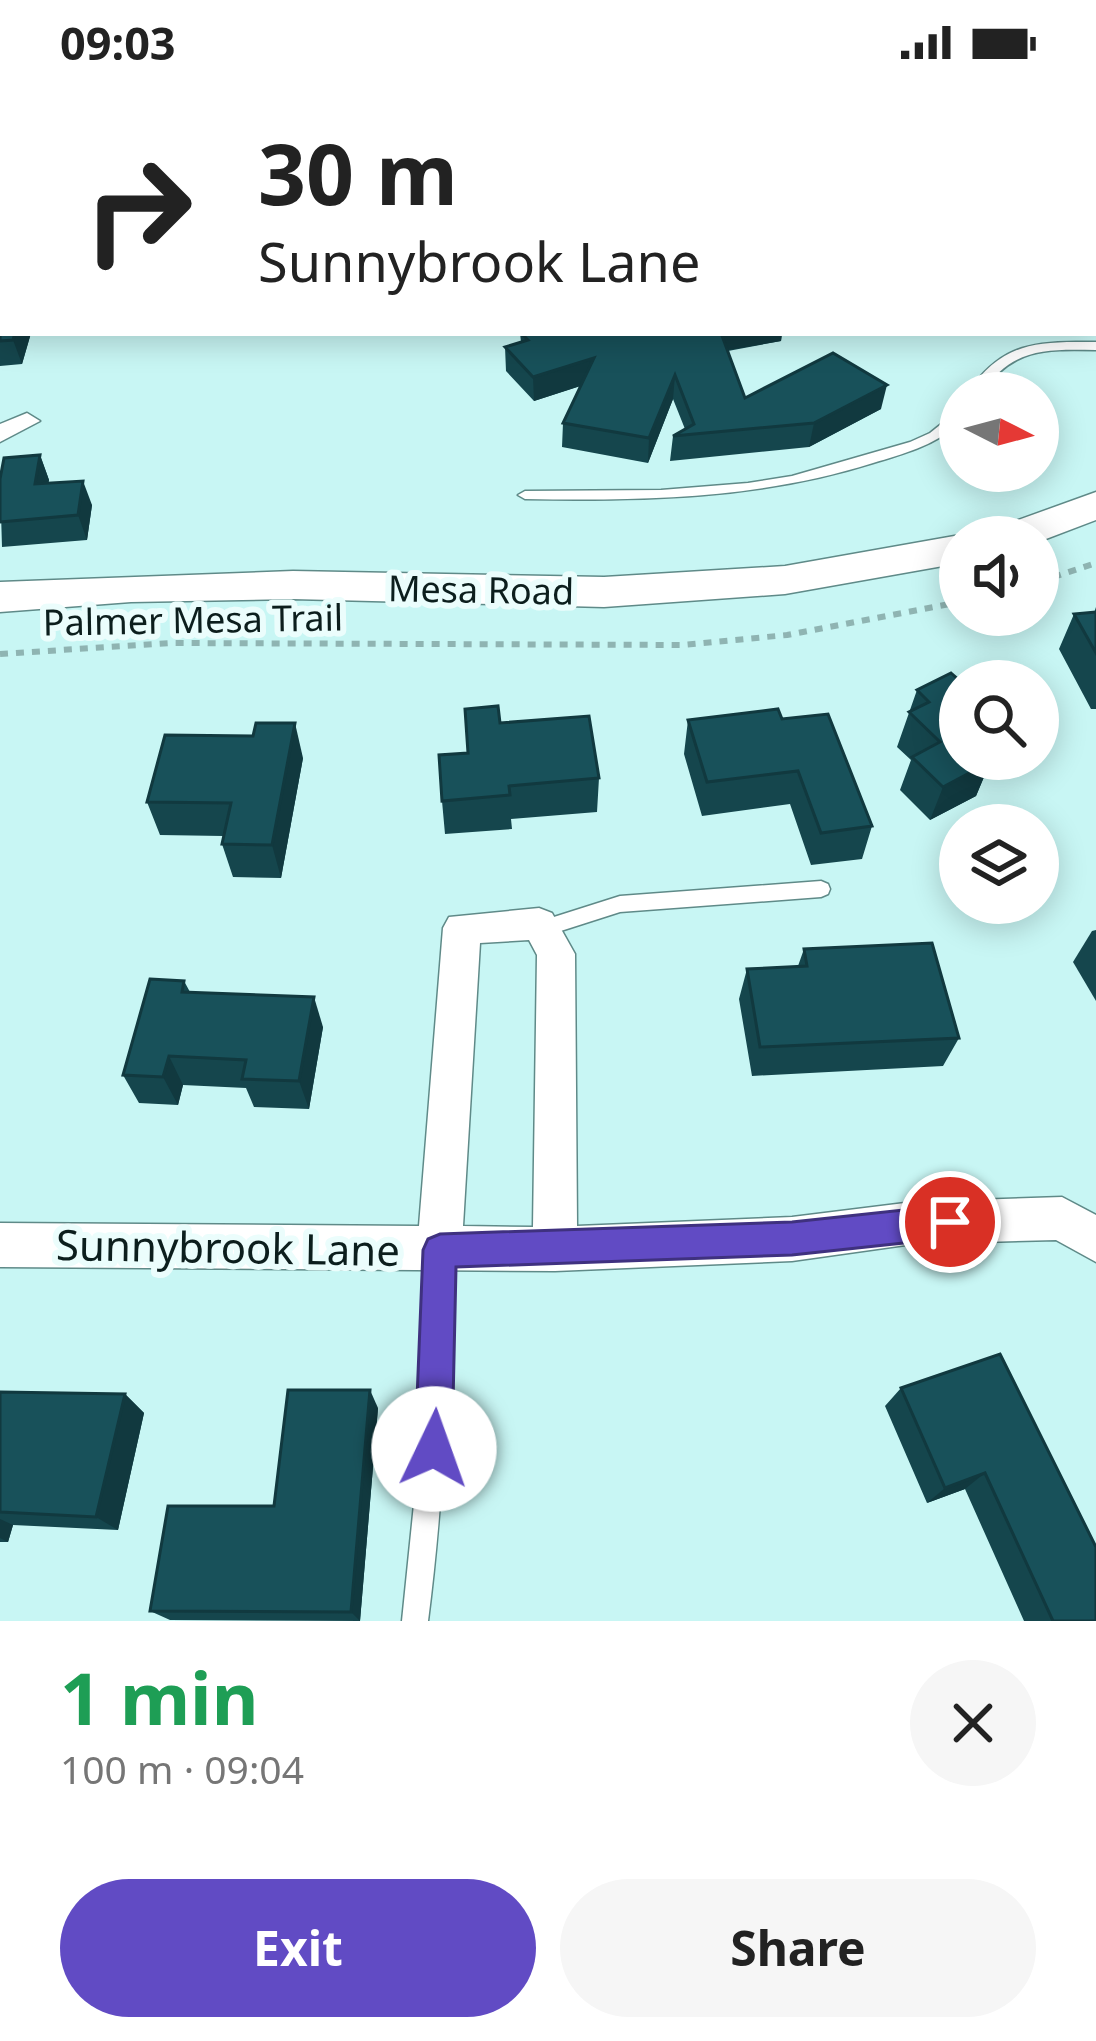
<!DOCTYPE html>
<html lang="en">
<head>
<meta charset="utf-8">
<style>
	body { margin:0; font-family:"Noto Sans",sans-serif; background:#f6f6f6; color:#222; height:100vh; display:flex; flex-direction:column; font-size:45px; white-space:nowrap }
	* { box-sizing:border-box; margin:0 }
	p { font-size:39px; color:#767676 }
	.icon { flex:none; width:66px; height:66px; fill:none; stroke:currentColor; stroke-width:2; stroke-linecap:round; stroke-linejoin:round }
	.map { position:relative; height:1537px; overflow:hidden }
	.panel { display:flex; flex-direction:column; background:#fff; flex:1 }
	.panel>* { flex:none }
	.hud { position:absolute; left:0px; top:0px; width:1098px; height:252px; box-shadow:0 6px 30px #0003; background:#fff; color:#222; overflow:hidden }
	.needle { width:78px; rotate:96deg }
	.tools { position:absolute; left:939px; top:288px; display:grid; gap:24px }
	.tools a { display:grid; place-items:center; width:120px; height:120px; border-radius:50%; background:#fff; box-shadow:0 6px 30px #0003; font-size:60px }
	.pin { position:absolute; display:grid; place-items:center; width:102px; height:102px; color:#fff; margin:-51px; border:6px solid #fff; border-radius:50%; box-shadow:0 3px 12px #0007 }
	.me { position:absolute; width:132px; margin:-66px; rotate:3deg; stroke-linejoin:round; filter:drop-shadow(0 0 9px #0008) }
	.turn { display:flex; align-items:center; gap:42px; height:252px; padding:0 60px; font-size:54px }
	.turn .icon { width:156px; height:156px; stroke-width:2.5 }
	.turn b { display:block; font-size:84px; line-height:102px }
	.round { display:grid; place-items:center; flex:none; width:126px; height:126px; border-radius:63px; background:#f6f6f6 }
	.overview { display:flex; align-items:center; justify-content:space-between; height:204px; padding:0 60px }
	h1 { font-size:72px; font-weight:700; line-height:90px; color:#1e9e55 }
	.cta { display:flex; gap:24px; margin-top:auto; padding:24px 60px }
	.cta a { flex:1; height:138px; border-radius:72px; background:#614bc4; color:#fff; font-size:48px; font-weight:700; line-height:138px; text-align:center }
	.cta a+a { background:#f6f6f6; color:#222 }
	.status { display:flex; justify-content:space-between; align-items:center; height:84px; padding:0 60px; background:#fff; direction:ltr }
	.status svg { height:33px; fill:currentColor }
	.map>svg:first-child { display:block }
</style>
</head>
<body>
<div class="status"><b>09:03</b><svg viewBox="0 0 49 12"><path d="M0 12V9h3v3zM5 12V6h3v6zM10 12V3h3v9zM15 12V0h3v12zM26 1h20v11H26zM47 4h2v5h-2z"/></svg></div>
<div class="map">
<svg width="1096" height="1537" viewBox="0 0 1096 1537">
	<rect width="100%" height="100%" fill="#c8f6f4"/>
	<g fill="none" stroke-linecap="round" stroke-linejoin="round">
		<defs>
			<g id="lane">
				<rect x="1095" y="42" width="1" height="6"/>
				<rect x="1095" y="118" width="1" height="6"/>
				<polygon points="1095,186 1096,187 1096,195 1095,194"/>
				<path d="M 1076,258 L 1096,258 L 1096,266 C 1044,265 1013,264 981,309 L 967,309 C 998,266 1024,258 1076,258 Z"/>
				<path d="M 960,325 L 960,337 L 957,341 C 933,362 903,370 873,379 C 759,415 644,417 525,415 L 518,411 L 525,407 L 661,406 L 748,399 L 792,392 L 910,358 L 930,349 Z"/>
				<polygon points="821,797 828,800 830,805 828,810 821,813 620,828 542,853 535,851 533,845 535,839 620,812"/>
				<path d="M 439,1155 L 447,1158 L 450,1166 C 449,1290 444,1414 428,1537 L 402,1537 L 421,1352 L 428,1166 L 431,1158 Z"/>
			</g>
			<g id="street">
				<rect x="0" y="82" width="3" height="12"/>
				<polygon points="27,329 40,337 0,358 0,340"/>
				<path d="M 539,824 L 552,829 L 575,870 L 577,1142 L 792,1133 L 913,1118 L 1062,1113 L 1096,1131 L 1096,1178 L 1056,1156 L 913,1160 L 792,1177 L 555,1187 L 0,1183 L 0,1139 L 419,1142 L 443,844 L 449,833 ZM 529,856 L 537,871 L 533,1143 L 463,1142 L 480,859 Z"/>
			</g>
			<g id="secondary">
				<polygon points="1096,408 1096,436 1038,458 1038,453 990,453 996,444"/>
				<polygon points="960,451 966,453 960,453 960,479 785,510 604,523 293,515 131,518 0,528 0,498 293,487 604,493 785,482"/>
			</g>
		</defs>
		<use href="#lane" stroke="#5f8a88" stroke-width="3"/>
		<use href="#street" stroke="#5f8a88" stroke-width="3"/>
		<use href="#secondary" stroke="#5f8a88" stroke-width="3"/>
		<g stroke="#8fb4b2" stroke-width="6" stroke-dasharray="8 8" stroke-linecap="butt">
			<polyline points="1038,498 1096,479"/>
			<polyline points="0,570 170,559 682,561 787,551 960,518"/>
		</g>
		<use href="#lane" fill="#fff" fill-rule="evenodd"/>
		<use href="#street" fill="#fff" fill-rule="evenodd"/>
		<use href="#secondary" fill="#fff" fill-rule="evenodd"/>
	</g>
	<g fill="#15464d">
		<rect x="603" y="0" width="85" height="3"/>
		<polygon points="788,0 878,0 878,3 789,3"/>
		<polygon points="956,0 1057,0 1056,3 958,3"/>
		<polygon points="0,220 3,249 31,249 22,280 0,282"/>
		<polygon points="520,249 782,249 781,257 728,267 745,314 881,325 809,363 670,377 673,352 685,345 673,315 648,379 562,363 563,339 580,302 534,317 506,287 505,263 521,258"/>
		<polygon points="40,371 49,396 48,399 92,421 87,456 2,463 0,395"/>
		<polygon points="1096,523 1096,625 1091,625 1059,565 1074,530 1094,529"/>
		<polygon points="951,589 960,675 1000,675 989,681 976,712 930,736 900,706 911,676 897,663 917,606"/>
		<polygon points="782,635 872,742 862,775 811,781 790,720 702,732 684,670 688,636"/>
		<polygon points="500,639 599,694 597,728 511,735 512,745 445,750 442,717 468,669"/>
		<polygon points="303,674 281,794 233,793 222,760 223,752 160,751 147,718"/>
		<polygon points="1096,846 1096,917 1073,878 1092,847"/>
		<polygon points="804,865 959,954 943,982 752,992 739,915 747,885 798,882"/>
		<polygon points="184,897 190,908 323,943 309,1025 254,1023 246,1004 183,1001 178,1021 139,1019 123,991"/>
		<polygon points="1000,1270 1096,1537 1024,1537 965,1405 927,1419 885,1322 901,1304"/>
		<polygon points="0,1308 125,1310 144,1329 118,1446 13,1441 8,1458 0,1458"/>
		<polygon points="378,1324 360,1537 170,1536 150,1527 274,1422"/>
	</g>
	<g fill="#11393f">
		<rect x="0" y="11" width="3" height="34"/>
		<polygon points="15,249 31,249 22,280 13,256"/>
		<polygon points="719,249 782,249 781,257 716,268"/>
		<polygon points="594,274 593,298 534,317 533,293"/>
		<polygon points="675,291 673,315 648,379 649,354"/>
		<polygon points="887,301 881,325 809,363 814,339"/>
		<polygon points="40,371 49,396 44,425 35,400"/>
		<polygon points="83,397 92,421 87,456 78,431"/>
		<polygon points="295,639 303,674 281,794 272,761"/>
		<polygon points="968,675 1000,675 989,681 976,712 930,736 943,703"/>
		<polygon points="314,913 323,943 309,1025 299,997"/>
		<polygon points="169,972 183,1001 178,1021 163,993"/>
		<polygon points="370,1306 378,1324 360,1537 351,1528"/>
		<polygon points="125,1310 144,1329 118,1446 96,1433"/>
		<polygon points="985,1389 965,1405 927,1419 945,1404"/>
		<polygon points="0,1435 13,1441 8,1458 0,1454"/>
	</g>
	<g fill="#18515a" stroke="#11393f" stroke-width="3">
		<polygon points="0,0 39,0 38,3 3,3 3,11 0,11"/>
		<polygon points="0,220 3,220 3,249 15,249 13,256 0,257"/>
		<polygon points="521,249 721,249 745,314 833,269 887,301 814,339 673,352 694,340 675,291 649,354 563,339 594,274 533,293 505,263 528,256"/>
		<polygon points="40,371 35,400 83,397 78,431 0,438 0,395 4,374"/>
		<polygon points="1096,528 1096,569 1074,530"/>
		<polygon points="1002,585 1016,597 978,597"/>
		<polygon points="951,589 960,597 960,675 987,675 990,678 943,703 912,673 940,658 909,628 929,618 917,606"/>
		<polygon points="498,622 500,639 589,632 599,694 509,702 510,711 442,717 439,671 468,669 465,625"/>
		<polygon points="778,625 782,635 828,630 872,742 821,749 798,687 707,698 688,636"/>
		<polygon points="256,639 295,639 272,761 222,760 231,719 147,718 165,651 253,652"/>
		<polygon points="932,859 959,954 760,963 747,885 807,882 804,865"/>
		<polygon points="150,895 184,897 182,908 314,913 299,997 242,995 246,976 169,972 163,993 123,991"/>
		<polygon points="1000,1270 1096,1463 1096,1537 1053,1537 985,1389 945,1404 901,1304"/>
		<polygon points="288,1306 370,1306 351,1528 150,1527 168,1422 274,1422"/>
		<polygon points="0,1308 125,1310 96,1433 0,1428"/>
	</g>
	<polygon fill="#614bc4" stroke="#3f317f" stroke-width="3" points="950,1121 962,1126 967,1138 962,1149 950,1154 792,1171 456,1183 452,1365 447,1378 434,1384 421,1378 415,1365 423,1166 428,1155 440,1150 792,1138"/>
	<g text-anchor="middle" stroke-width="12" stroke-linejoin="round" paint-order="stroke">
		<g font-size="36" fill="#0c1e1d" stroke="#ebfdfc">
			<text transform="translate(481 506) rotate(1)" y="13">Mesa Road</text>
			<text transform="translate(193 536) rotate(-1)" y="13">Palmer Mesa Trail</text>
		</g>
		<g font-size="42" fill="#0c1e1d" stroke="#ebfdfc">
			<text transform="translate(228 1164) rotate(1)" y="15">Sunnybrook Lane</text>
		</g>
	</g>
</svg>
<div class="tools">
<a><svg class="needle" viewBox="-14 -14 28 28"><path d="M0-13l5 13h-10z" fill="#e53935"/><path d="M0 13l5-13h-10z" fill="#767676"/></svg></a>
<a><svg class="icon" aria-label="sound" viewBox="0 0 24 24"><path d="M4 9h4l5-4v14l-5-4H4zM17 9q2 3 0 6"/></svg></a>
<a><svg class="icon" aria-label="search" viewBox="0 0 24 24"><circle cx="10" cy="10" r="6"/><path d="M15 15l6 6"/></svg></a>
<a><svg class="icon" aria-label="layers" viewBox="0 0 24 24"><path d="M12 4l9 5-9 5-9-5zM3 14l9 5 9-5"/></svg></a>
</div>
<div class="pin" style="left:950px;top:1138px;background:#d93025"><svg class="icon" aria-label="arrive" viewBox="0 0 24 24"><path d="M6 21V4h12l-3 4 3 4H6"/></svg></div>
<svg class="me" style="left:434px;top:1365px" viewBox="-20 -20 40 40"><circle r="19" fill="#fff"/><path d="M0-13L10 11 0 6-10 11z" fill="#614bc4"/></svg>
<div class="hud">
<div class="turn"><svg class="icon" aria-label="right" viewBox="0 0 24 24"><path d="M7 20v-9h11M14 6l5 5-5 5"/></svg><div><b>30 m</b>Sunnybrook Lane</div></div>
</div>
</div>
<section class="panel">
<div class="overview"><div><h1>1 min</h1><p>100 m · 09:04</p></div><a class="round"><svg class="icon" aria-label="close" viewBox="0 0 24 24"><path d="M6 6l12 12M18 6L6 18"/></svg></a></div>
<div class="cta"><a>Exit</a><a>Share</a></div>
</section>
</body>
</html>
